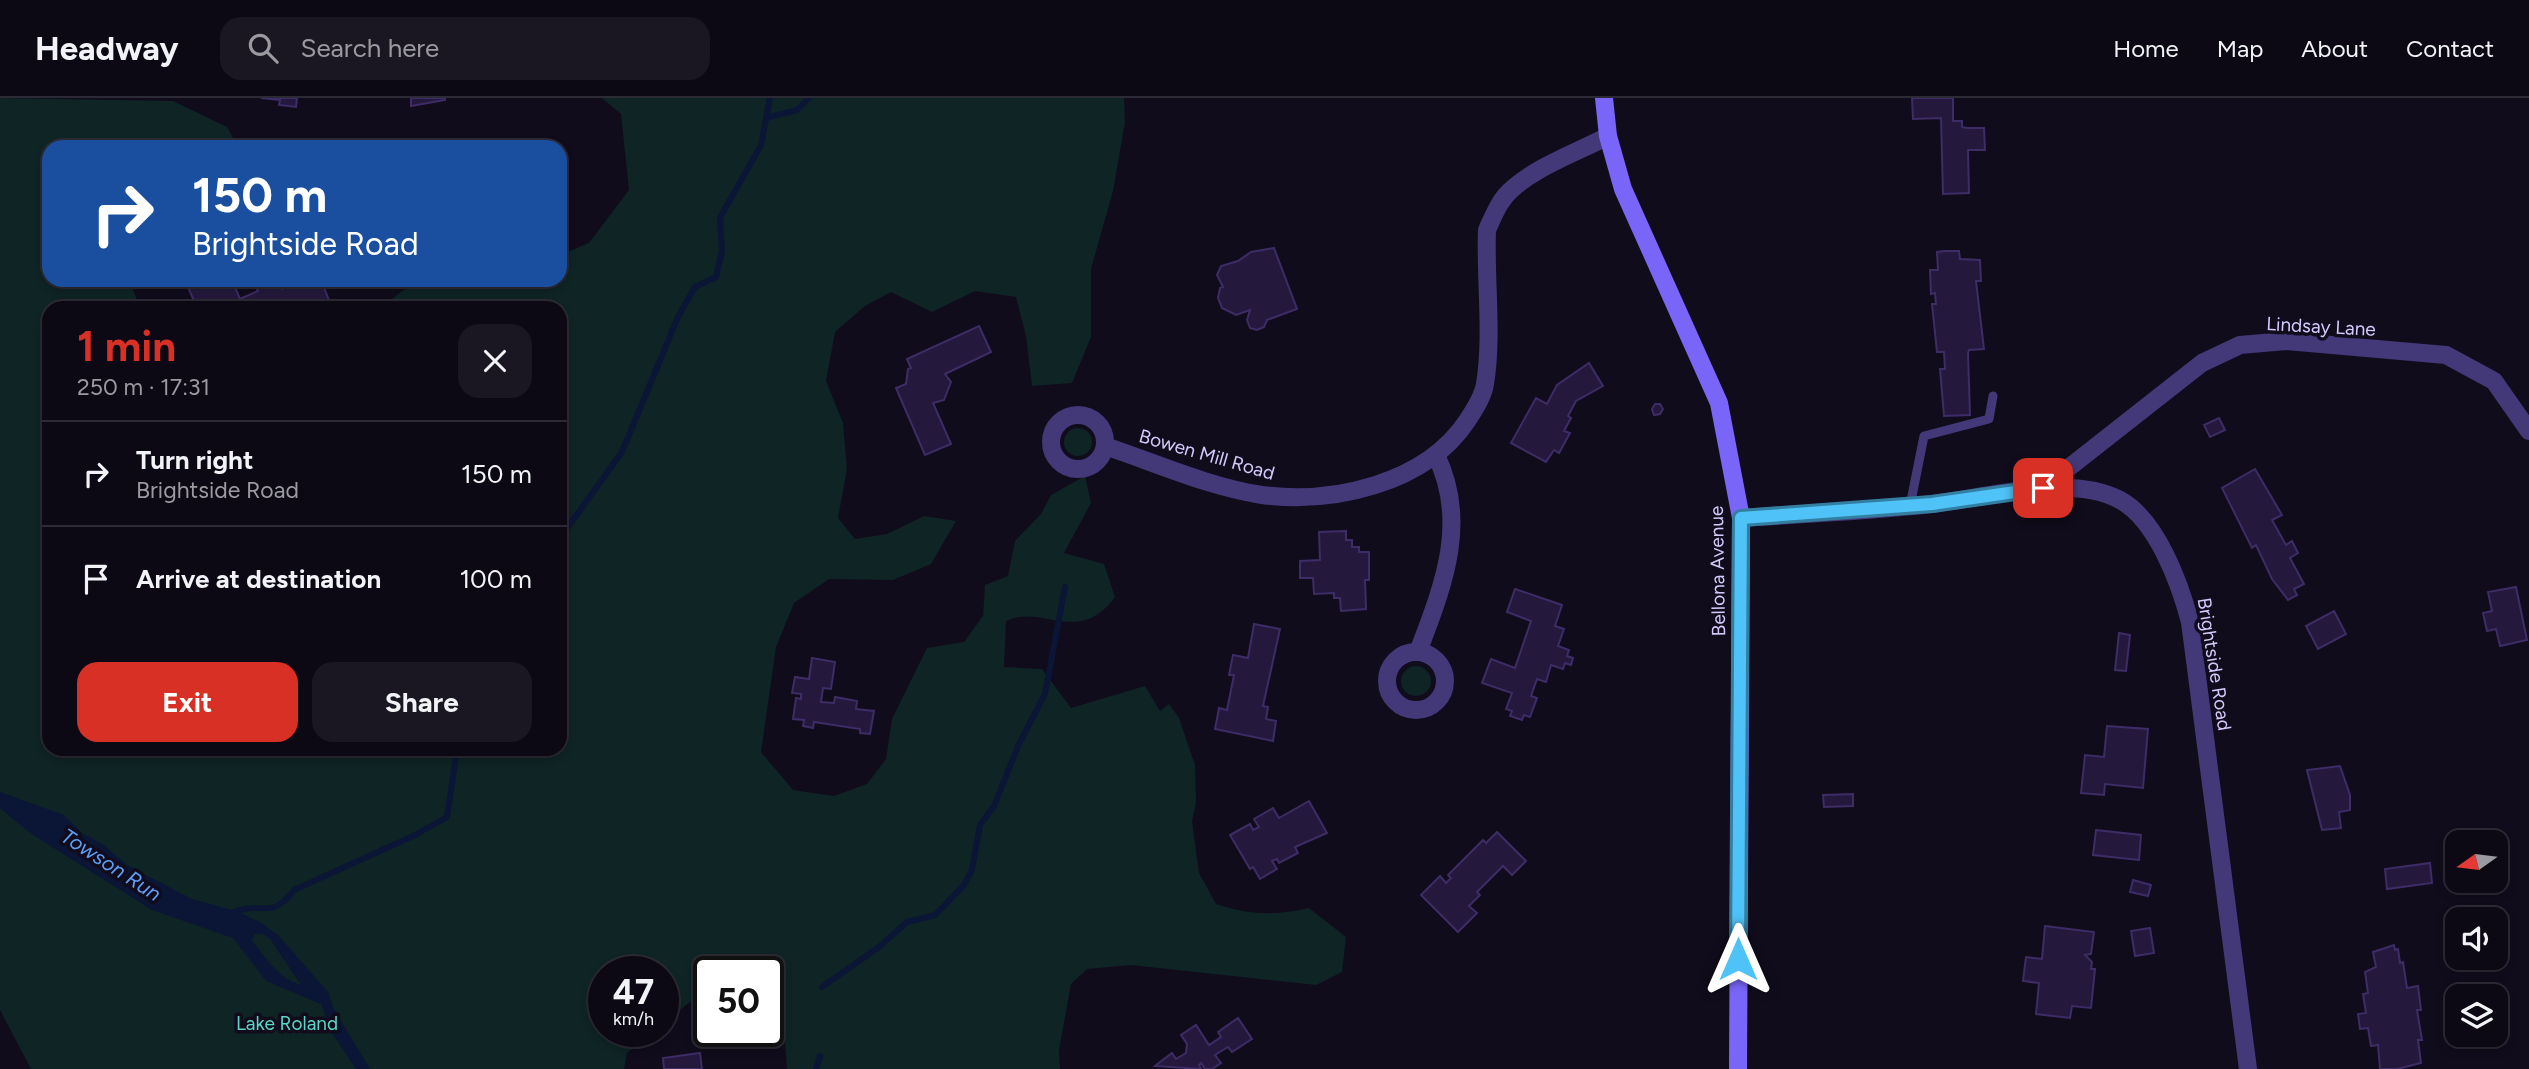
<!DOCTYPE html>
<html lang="en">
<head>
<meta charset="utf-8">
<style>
	body { margin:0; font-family:Figtree,sans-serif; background:#1a1722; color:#f1f3f6; height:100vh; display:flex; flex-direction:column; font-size:26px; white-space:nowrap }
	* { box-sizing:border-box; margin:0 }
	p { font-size:23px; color:#9a9aa0 }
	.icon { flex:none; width:38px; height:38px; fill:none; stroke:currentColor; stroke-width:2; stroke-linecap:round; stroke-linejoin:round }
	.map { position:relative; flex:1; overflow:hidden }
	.side { position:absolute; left:42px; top:203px; width:525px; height:455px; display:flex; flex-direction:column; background:#0c0915; border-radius:21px; box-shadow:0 4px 10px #0003,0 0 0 2px #2c2a34 }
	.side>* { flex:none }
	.banner { position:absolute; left:42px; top:42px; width:525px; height:147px; border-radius:21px; box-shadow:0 4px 10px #0003,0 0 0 2px #2c2a34; background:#1a4fa0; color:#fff; overflow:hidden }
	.needle { width:46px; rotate:256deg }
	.buttons { position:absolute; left:2445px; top:732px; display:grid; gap:14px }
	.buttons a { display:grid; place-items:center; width:63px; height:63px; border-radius:14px; background:#0c0915; box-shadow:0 4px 10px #0003,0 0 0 2px #2c2a34; font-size:35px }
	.speed { position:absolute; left:588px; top:858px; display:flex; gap:14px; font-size:35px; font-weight:700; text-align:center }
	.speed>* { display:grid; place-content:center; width:91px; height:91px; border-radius:50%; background:#0c0915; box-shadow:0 4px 10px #0003,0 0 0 2px #2c2a34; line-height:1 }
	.speed small { font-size:18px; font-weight:400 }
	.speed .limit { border:4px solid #111; border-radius:10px; background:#fff; color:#111 }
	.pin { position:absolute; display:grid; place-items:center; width:60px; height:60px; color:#fff; margin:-30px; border-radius:14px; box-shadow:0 4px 10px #0006 }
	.me { position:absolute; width:77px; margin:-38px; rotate:0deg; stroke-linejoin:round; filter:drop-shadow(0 0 5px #0008) }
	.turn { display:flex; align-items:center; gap:24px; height:147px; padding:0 35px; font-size:32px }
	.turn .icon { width:91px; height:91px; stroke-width:2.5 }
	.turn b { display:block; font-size:49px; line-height:60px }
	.round { display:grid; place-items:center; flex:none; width:74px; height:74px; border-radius:21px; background:#1a1722 }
	.headline { display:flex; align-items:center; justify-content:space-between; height:119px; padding:0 35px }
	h1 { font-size:42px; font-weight:700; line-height:52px; color:#d93025 }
	.primary-button { display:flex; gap:14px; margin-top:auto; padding:14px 35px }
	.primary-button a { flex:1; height:80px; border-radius:21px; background:#d93025; color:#fff; font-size:28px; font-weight:700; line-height:80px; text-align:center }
	.primary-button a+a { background:#1a1722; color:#f1f3f6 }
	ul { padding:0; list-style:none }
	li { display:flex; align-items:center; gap:21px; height:105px; padding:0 35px; border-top:2px solid #2c2a34 }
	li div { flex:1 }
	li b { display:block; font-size:26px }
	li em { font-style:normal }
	header { display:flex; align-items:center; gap:42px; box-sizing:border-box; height:98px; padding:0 35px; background:#0c0915; border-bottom:2px solid #2c2a34 }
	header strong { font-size:33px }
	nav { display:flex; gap:38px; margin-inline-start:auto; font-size:24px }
	.search { width:490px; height:63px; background:#1a1722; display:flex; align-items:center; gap:18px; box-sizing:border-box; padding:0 24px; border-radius:21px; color:#9a9aa0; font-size:26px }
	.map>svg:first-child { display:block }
</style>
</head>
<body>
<header>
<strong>Headway</strong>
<div class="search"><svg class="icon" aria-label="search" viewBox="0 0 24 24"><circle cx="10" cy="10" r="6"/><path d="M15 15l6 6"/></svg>Search here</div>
<nav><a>Home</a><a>Map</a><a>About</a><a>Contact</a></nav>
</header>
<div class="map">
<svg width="2529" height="971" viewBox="0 0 2529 971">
	<rect width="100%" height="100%" fill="#100c1c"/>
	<g fill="#0f2425">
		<path d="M 0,0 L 173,3 L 227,29 L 238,49 L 49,49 L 49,182 L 129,182 L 140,210 L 49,210 L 49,651 L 560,651 L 560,210 L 381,210 L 416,182 L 560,182 L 560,157 L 589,145 L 629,92 L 621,16 L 602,0 L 1124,0 L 1125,24 L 1113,93 L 1091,171 L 1091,239 L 1072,285 L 1032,288 L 1026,238 L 1016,199 L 975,193 L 932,214 L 891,194 L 865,208 L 835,234 L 826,283 L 843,325 L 847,371 L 838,420 L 855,441 L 887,436 L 924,418 L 956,423 L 931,466 L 893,482 L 829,481 L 794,505 L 776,549 L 761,654 L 793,692 L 834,698 L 867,686 L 886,661 L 892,621 L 927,550 L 964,544 L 983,518 L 985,487 L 1008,478 L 1015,443 L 1041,416 L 1051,397 L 1085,378 L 1091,405 L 1064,455 L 1104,466 L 1115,499 C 1078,549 1043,505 1006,523 L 1004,569 L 1042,571 L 1071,610 L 1145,588 L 1160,613 L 1169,606 L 1179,620 L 1195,667 L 1196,705 L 1192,723 L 1199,775 L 1216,806 C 1250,817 1274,818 1309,810 L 1346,839 L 1342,874 L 1316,887 L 1131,867 L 1087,871 L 1071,886 L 1059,952 L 1060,971 L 787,971 L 785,944 L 768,931 L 768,873 L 709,873 L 709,899 L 690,904 L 663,925 L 663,873 L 604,873 L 604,933 L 654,933 L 627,955 L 624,971 L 31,971 L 0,912 Z"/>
		<circle cx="1078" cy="344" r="14"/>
		<circle cx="1416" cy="583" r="15"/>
	</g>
	<path fill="#0b1636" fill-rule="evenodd" d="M 0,694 L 64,717 L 82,735 L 104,747 L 127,767 L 192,801 L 236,813 L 260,824 L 279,838 L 328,894 L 334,911 L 370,971 L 356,971 L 332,935 L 321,906 L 266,883 L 233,840 L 152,812 L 30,735 L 0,710 ZM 254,836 L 263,836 L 270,841 L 301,887 C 277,880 267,860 252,843 Z"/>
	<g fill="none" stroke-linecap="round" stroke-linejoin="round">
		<g stroke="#0b1636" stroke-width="6">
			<polyline points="766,20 797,12 809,0"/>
			<polyline points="560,440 622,354 678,219 695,189 716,179 722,153 720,120 761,47 770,0"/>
			<path d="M 230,816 C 262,800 269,825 294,792 L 413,738 L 447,719 L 457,651"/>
			<polyline points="822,889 879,849 907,824 935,817 964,787 972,772 980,727 994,708 1019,646 1045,596 1065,489"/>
			<polyline points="816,971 820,958"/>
		</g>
	</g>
	<g fill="#24193c" stroke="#3e2c66" stroke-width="2">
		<polygon points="261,0 297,0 296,9 279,7 280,2"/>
		<polygon points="411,0 445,0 445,2 411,8"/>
		<polygon points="1912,0 1953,0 1953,23 1962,23 1962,29 1967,30 1984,30 1985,52 1968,52 1969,95 1943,96 1941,20 1913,21"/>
		<polygon points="1274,150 1297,211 1267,222 1264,229 1257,232 1250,230 1247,222 1250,212 1236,217 1222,210 1218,200 1220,190 1223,189 1217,177 1221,168 1238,163 1251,154"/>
		<polygon points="1945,153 1959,153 1960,161 1980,162 1981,183 1976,183 1984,251 1969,252 1968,255 1970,317 1944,318 1940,271 1945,271 1944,254 1937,254 1932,206 1936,206 1935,195 1931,196 1930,172 1938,172 1937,154"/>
		<polygon points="185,182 232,182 240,201 258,193 256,189 272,182 278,182 282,191 305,182 321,182 332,210 197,210"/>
		<polygon points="979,228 991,254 945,276 951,284 944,302 933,305 951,346 925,357 896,290 906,286 908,271 911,270 907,261"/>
		<polygon points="1589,265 1603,288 1576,303 1568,318 1571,320 1564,333 1570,335 1559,355 1554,352 1546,364 1511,345 1536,300 1547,306 1557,287"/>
		<polygon points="1655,306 1660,306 1663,311 1660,316 1654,317 1652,311"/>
		<polygon points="2219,320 2225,332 2210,339 2204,327"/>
		<polygon points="2255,371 2282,417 2272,422 2286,447 2292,443 2298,455 2290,460 2304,486 2294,491 2297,497 2288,502 2272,481 2256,447 2252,450 2222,390"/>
		<polygon points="1346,433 1346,442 1352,442 1352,449 1359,449 1359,454 1369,454 1369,482 1365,482 1366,511 1341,513 1340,500 1334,500 1334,495 1314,496 1313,480 1300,480 1300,463 1320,462 1319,434"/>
		<polygon points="2516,489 2527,542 2500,548 2496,531 2487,533 2483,515 2492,513 2488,494"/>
		<polygon points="1515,491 1562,507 1555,528 1564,531 1558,548 1569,552 1567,558 1573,560 1571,567 1565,565 1563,571 1551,567 1546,584 1537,581 1531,598 1537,600 1530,619 1524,617 1522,622 1510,618 1512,613 1506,611 1512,595 1482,585 1491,561 1515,570 1531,523 1507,514"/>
		<polygon points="2334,513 2346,536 2318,551 2306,528"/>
		<polygon points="1254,526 1280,531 1263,608 1268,609 1266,621 1276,623 1273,643 1215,631 1219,610 1227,612 1234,577 1229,577 1233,557 1248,560"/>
		<polygon points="2119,535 2130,537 2126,573 2115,572"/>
		<polygon points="812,560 835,564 831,591 823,590 821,604 834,605 835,599 857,603 856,611 874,613 870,636 860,635 860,631 814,624 813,630 803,628 804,622 793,621 796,600 801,601 801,596 792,595 795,579 809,581"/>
		<polygon points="2107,628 2148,631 2143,690 2105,686 2104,697 2081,695 2085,657 2104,659"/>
		<polygon points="2340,668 2350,697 2350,712 2339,714 2341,730 2322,732 2307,672"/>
		<polygon points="1853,696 1853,708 1824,709 1823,697"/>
		<polygon points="1309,703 1327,735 1295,749 1298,755 1279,765 1277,761 1272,763 1277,771 1260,781 1253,769 1250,771 1230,737 1250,726 1253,732 1259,729 1254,721 1273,710 1279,720"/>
		<polygon points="2096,732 2141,737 2139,762 2093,757"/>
		<polygon points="1497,734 1526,763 1512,777 1503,768 1477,794 1480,797 1469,808 1477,815 1458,834 1421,797 1440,778 1446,785 1451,780 1448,777 1483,742 1486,745"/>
		<polygon points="2430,765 2432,785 2387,791 2385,771"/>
		<polygon points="2133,782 2151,787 2148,798 2130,794"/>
		<polygon points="2045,828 2094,834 2091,856 2085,857 2092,864 2091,871 2095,871 2091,910 2072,908 2070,920 2036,916 2039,885 2023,883 2026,859 2042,861"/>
		<polygon points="2150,830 2154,855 2135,858 2131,833"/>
		<polygon points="2394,847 2395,852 2398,851 2400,865 2403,864 2407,890 2418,888 2421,912 2417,912 2422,942 2418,942 2421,965 2397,971 2380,971 2378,947 2371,948 2368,930 2360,931 2358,916 2366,915 2363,896 2368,895 2365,874 2376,869 2373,854"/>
		<polygon points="1238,920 1252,941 1232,954 1228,949 1215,957 1221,965 1212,971 1205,971 1201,965 1199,967 1201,971 1155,968 1172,955 1176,961 1186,955 1187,946 1181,937 1196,927 1209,947 1221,939 1218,934"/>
		<polygon points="700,955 702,971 664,971 663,960"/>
	</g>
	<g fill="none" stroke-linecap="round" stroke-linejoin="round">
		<polyline stroke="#433978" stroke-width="9" points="1910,408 1924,338 1989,321 1993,298"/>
		<g stroke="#433978" stroke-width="18">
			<circle cx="1078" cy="344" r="27"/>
			<path d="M 1105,348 C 1156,365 1209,389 1262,397 C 1333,406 1425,386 1467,323 C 1474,312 1483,299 1485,286 C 1493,236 1485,182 1487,132 C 1493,119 1499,103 1510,93 C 1535,69 1576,55 1608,38"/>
			<polyline points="2043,390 2202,265 2240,247 2286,243 2446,257 2494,283 2529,333"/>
			<path d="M 1741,420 C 1804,416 1868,413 1932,406 C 1985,400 2071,375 2120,402 C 2157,422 2180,486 2190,524 L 2248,971"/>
			<path d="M 1418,554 C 1443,488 1469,425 1436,357"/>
			<circle cx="1416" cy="583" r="29"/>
		</g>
		<polyline stroke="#7965f7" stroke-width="18" points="1604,0 1608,38 1623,91 1719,305 1741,420 1738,971"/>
	</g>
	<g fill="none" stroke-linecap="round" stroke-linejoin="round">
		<defs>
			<polyline id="route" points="1738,861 1741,420 1932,406 2043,390"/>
		</defs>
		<use href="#route" stroke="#337fa1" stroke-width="18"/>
		<use href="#route" stroke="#4fc3f7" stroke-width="12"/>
	</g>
	<g text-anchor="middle" stroke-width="7" stroke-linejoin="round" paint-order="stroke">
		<g font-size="19" fill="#d5c9fc" stroke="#100c1c">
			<text transform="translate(2321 228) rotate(3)" y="7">Lindsay Lane</text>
			<text transform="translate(1207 356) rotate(16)" y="7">Bowen Mill Road</text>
			<text transform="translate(1717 473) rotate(-91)" y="7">Bellona Avenue</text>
			<text transform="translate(2215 566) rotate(81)" y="7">Brightside Road</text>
		</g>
		<g font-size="19" fill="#5ad7c6" stroke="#100c1c">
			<text x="287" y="932">Lake Roland</text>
		</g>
		<g font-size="21" font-style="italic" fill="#5d9ef7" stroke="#100c1c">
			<text transform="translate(111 767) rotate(33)" y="7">Towson Run</text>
		</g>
	</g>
</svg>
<div class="buttons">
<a><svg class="needle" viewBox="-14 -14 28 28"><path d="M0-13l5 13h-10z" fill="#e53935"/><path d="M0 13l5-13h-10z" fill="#9a9aa0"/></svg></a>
<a><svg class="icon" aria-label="sound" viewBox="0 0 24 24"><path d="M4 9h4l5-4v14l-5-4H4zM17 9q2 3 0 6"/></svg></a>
<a><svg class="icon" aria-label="layers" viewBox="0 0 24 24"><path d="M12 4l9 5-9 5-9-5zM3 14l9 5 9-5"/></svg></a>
</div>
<div class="speed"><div>47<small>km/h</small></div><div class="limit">50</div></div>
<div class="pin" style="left:2043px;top:390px;background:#d93025"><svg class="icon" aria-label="arrive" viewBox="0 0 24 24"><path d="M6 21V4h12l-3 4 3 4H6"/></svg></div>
<svg class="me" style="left:1738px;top:861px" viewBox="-20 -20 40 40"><path d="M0-17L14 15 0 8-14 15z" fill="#4fc3f7" stroke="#fff" stroke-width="4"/></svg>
<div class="banner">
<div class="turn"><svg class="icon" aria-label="right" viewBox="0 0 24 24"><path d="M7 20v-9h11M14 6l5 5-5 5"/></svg><div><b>150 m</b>Brightside Road</div></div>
</div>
<section class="side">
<div class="headline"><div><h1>1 min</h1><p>250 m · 17:31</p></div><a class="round"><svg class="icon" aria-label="close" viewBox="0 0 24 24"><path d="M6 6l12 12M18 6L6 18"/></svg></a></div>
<ul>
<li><svg class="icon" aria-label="right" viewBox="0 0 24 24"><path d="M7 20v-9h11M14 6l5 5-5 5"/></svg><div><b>Turn right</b><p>Brightside Road</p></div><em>150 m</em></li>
<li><svg class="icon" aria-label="arrive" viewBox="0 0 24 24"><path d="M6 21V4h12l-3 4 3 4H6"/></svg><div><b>Arrive at destination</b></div><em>100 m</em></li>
</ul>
<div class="primary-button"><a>Exit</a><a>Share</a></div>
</section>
</div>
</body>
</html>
